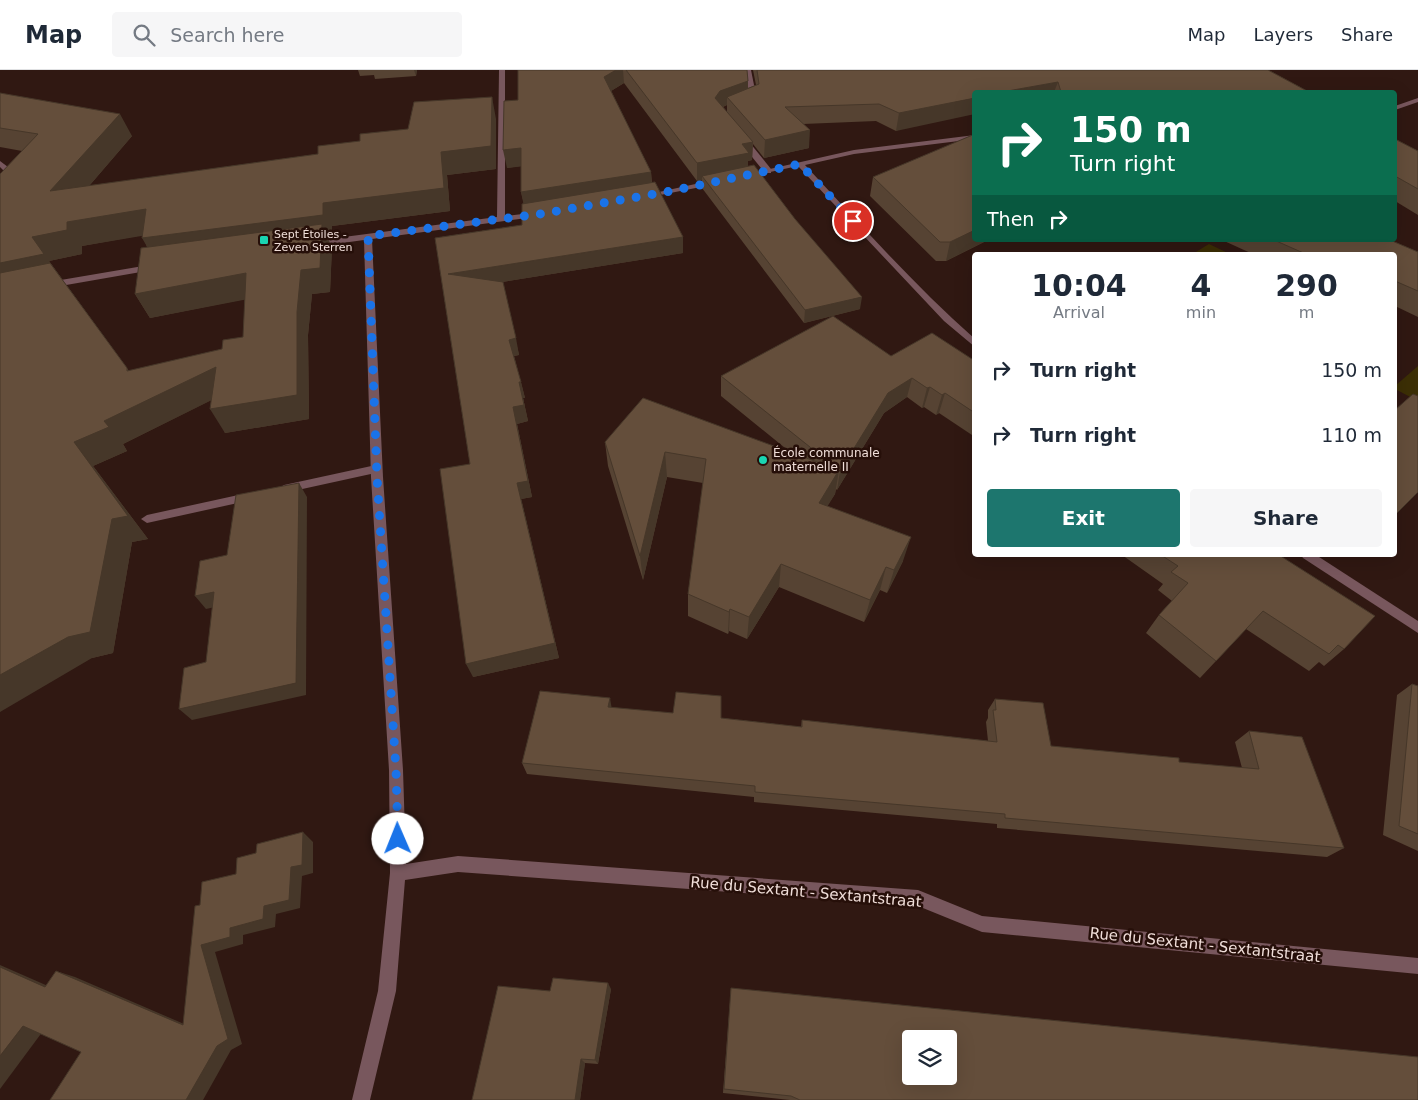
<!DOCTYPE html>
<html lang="en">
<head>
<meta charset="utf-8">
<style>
	body { margin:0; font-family:"DejaVu Sans",sans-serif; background:#f6f6f7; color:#1f2937; height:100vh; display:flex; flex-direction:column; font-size:19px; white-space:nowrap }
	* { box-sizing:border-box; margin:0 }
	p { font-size:16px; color:#747a83 }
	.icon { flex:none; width:28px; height:28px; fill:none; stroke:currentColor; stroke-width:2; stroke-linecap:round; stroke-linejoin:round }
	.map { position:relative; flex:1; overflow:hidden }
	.panel { position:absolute; left:972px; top:182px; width:425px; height:305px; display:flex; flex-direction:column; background:#fff; border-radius:5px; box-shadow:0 5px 20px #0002 }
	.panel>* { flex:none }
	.banner { position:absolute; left:972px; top:20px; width:425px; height:152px; border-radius:5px; box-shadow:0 5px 20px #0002; background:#0b6e4f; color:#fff; overflow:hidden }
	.tools { position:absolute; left:902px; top:960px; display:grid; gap:10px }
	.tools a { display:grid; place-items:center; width:55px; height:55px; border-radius:5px; background:#fff; box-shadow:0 5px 20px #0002; font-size:25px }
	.pin { position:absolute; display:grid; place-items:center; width:42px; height:42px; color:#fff; margin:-21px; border:2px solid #fff; border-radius:50%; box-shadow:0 1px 5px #0007 }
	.me { position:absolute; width:55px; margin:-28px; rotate:359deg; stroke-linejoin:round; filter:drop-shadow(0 0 4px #0008) }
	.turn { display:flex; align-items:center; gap:18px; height:105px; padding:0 15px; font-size:22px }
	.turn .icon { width:65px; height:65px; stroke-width:2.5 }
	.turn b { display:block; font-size:35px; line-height:42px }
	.then { display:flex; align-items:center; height:48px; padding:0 15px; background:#0003; gap:10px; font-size:19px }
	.eta { display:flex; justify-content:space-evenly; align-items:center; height:85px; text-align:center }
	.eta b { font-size:30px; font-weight:600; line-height:35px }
	.button { display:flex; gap:10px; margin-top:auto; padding:10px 15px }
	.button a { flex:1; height:58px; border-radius:5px; background:#1d766e; color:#fff; font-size:20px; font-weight:600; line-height:58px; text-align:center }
	.button a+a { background:#f6f6f7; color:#1f2937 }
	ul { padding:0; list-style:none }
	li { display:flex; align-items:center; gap:15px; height:65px; padding:0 15px }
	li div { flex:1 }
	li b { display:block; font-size:19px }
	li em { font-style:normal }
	header { display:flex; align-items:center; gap:30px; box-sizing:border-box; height:70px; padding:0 25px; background:#fff; border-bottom:1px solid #e0e1e3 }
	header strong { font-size:24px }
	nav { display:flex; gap:28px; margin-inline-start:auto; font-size:18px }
	.search { width:350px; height:45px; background:#f6f6f7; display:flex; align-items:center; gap:12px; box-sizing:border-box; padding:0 18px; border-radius:5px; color:#747a83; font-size:19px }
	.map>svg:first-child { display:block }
</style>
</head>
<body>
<header>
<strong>Map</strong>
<div class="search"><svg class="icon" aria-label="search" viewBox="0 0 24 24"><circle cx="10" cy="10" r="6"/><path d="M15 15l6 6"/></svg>Search here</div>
<nav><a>Map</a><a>Layers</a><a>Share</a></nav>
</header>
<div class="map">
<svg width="1418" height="1030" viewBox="0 0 1418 1030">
	<rect width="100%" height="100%" fill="#301812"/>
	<g fill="#3c2f05">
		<polygon points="1209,174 1232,185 1191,185"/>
		<polygon points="1418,296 1418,331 1395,319 1395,316"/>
	</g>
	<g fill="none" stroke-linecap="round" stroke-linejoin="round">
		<g fill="#78575d" fill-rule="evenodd">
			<polygon points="745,0 751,0 757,30 751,33 748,31 750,29"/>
			<polygon points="740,68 746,68 771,99 771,103 765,103 740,72"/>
			<polygon points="0,91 12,100 11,107 0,117 0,110 4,101 0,97"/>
			<polygon points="376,395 380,396 382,399 380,402 284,423 278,419 284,415"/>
			<polygon points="252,422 256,423 258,426 256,429 147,453 141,449 147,445"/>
		</g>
		<g fill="#78575d" fill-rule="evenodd">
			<polygon points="499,0 505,0 505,146 539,142 543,144 542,146 372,169 383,407 403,700 406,794 458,786 918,820 982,846 1418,888 1418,904 982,862 918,836 458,802 405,810 396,921 370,1030 352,1030 378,921 390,803 389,700 371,407 364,170 313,177 309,174 313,171 497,147"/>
			<polygon points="1418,28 1418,32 1395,40 1395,36"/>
			<path d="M 975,65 L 975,69 L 854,84 L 805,95 C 860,154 914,215 975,269 L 975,277 L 944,251 L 798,96 L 743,108 L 739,106 L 854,80 Z"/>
			<polygon points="718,109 722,111 721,113 645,128 641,126"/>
			<polygon points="155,194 159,197 158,199 49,218 44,215 49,212"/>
			<polygon points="1301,485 1316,485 1418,551 1418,563 1303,488"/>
		</g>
	</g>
	<g fill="#564333" fill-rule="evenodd">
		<polygon points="358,0 417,0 416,6 375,9 374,5 360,6"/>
		<path d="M 518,0 L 747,0 L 748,18 L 756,15 L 753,0 L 1268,0 L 1309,22 L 975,22 L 896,61 L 876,51 L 803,54 L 809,78 L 764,88 L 753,74 L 752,90 L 748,91 L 748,96 L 860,239 L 804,253 L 702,118 L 702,110 L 697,111 L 624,13 L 611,21 L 651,102 L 652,113 L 683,167 L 683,183 L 502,212 L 519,285 L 514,286 L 525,328 L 523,328 L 528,351 L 517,354 L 532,427 L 521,429 L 559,588 L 473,607 L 470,394 L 435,168 L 522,155 L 524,134 L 521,122 L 521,96 L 507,98 L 518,30 ZM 727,35 L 727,42 L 723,37 Z"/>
		<path d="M 0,23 L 132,66 L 89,116 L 318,84 L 360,71 L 408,59 L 496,49 L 496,99 L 447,105 L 450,141 L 332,156 L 332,168 L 328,169 L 332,177 L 330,222 L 312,224 L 308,265 L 309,349 L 225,363 L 211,330 L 123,374 L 127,381 L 93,396 L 148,469 L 132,472 L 113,583 L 92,588 L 22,81 L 0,77 ZM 143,165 L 147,177 L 135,224 L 150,248 L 245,229 L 243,267 L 222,279 L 129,301 L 49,191 L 82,184 L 82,176 Z"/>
		<polygon points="1395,69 1418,81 1418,145 1395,131"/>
		<polygon points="873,107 975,170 988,170 946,191 936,191 870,126"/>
		<polygon points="1222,170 1390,170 1418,182 1418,247 1395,236 1395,185 1255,185"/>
		<polygon points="891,286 975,291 975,367 939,343 936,345 924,337 922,338 907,327 884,343 837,420 836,419 835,424 827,436 903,491 887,523 880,520 864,552 779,517 747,569 729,561 728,564 688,546 688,524 703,413 667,407 643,510 608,396 605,372 790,382 721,326 721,306"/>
		<polygon points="1122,485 1279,485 1344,579 1324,596 1319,592 1309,601 1246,559 1200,608 1146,563 1159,545 1172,531 1158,520 1163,514"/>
		<polygon points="1412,614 1418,616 1418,781 1383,765 1397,625"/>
		<polygon points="995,629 1051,676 1179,692 1242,698 1235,672 1249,661 1344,778 1327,787 997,758 997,754 754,732 754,727 527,704 522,693 612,638 721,648 801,657 802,650 988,671 986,652 988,648 988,640"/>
		<polygon points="731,918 1418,1030 790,1030 723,1023"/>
		<polygon points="611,919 598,994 585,993 580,1030 472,1030 550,921"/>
	</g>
	<g fill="#463729">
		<polygon points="414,0 417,0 416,6"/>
		<polygon points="616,0 623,0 624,13 606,24 604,7"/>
		<polygon points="748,11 748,28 727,27 727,35 719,38 715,28 720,21"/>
		<polygon points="1058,12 1054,22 1002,22"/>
		<polygon points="492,27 496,49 496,99 447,105 450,141 332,156 332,168 328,169 332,177 330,222 312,224 308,265 309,349 225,363 210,339 297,242 301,200 156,192 142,168 323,133 441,82"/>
		<polygon points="975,28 975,44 896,61 899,43"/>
		<polygon points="120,44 132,66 65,144 50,121"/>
		<polygon points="810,60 809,78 764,88 765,70"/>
		<polygon points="753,72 752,90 748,91 748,101 702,106 702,110 697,111 697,93 742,74"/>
		<polygon points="521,78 524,96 507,98 503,80"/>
		<polygon points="651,102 652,120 525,141 521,122"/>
		<polygon points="146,139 159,163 82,176 82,184 49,191 61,208 0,221 0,193 32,167 67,152"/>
		<polygon points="975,160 975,170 988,170 946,191 950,172"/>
		<polygon points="683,167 683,183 452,220 448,204"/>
		<polygon points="246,203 258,227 150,248 135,224"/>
		<polygon points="862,227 860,239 804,253 805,240"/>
		<polygon points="516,268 519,285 513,286 509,270"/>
		<polygon points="216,297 230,321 123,374 127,381 93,396 148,469 132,472 113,583 92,588 0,642 0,605 74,372 104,351"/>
		<polygon points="912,308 907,327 884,343 837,420 840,401 888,323"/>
		<polygon points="519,312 521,312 525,328 523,328 528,351 517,354 532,427 521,429 559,588 473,607 466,594 517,413 513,337"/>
		<polygon points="930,317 924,337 922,338 927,318"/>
		<polygon points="945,323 939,343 936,345 942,325"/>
		<polygon points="665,382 667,407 643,510 640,486"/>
		<polygon points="839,400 835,424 815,457 819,433"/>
		<polygon points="299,413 307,427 306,625 192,650 179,639 296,613"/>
		<polygon points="911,467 903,491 887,523 894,500"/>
		<polygon points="781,494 779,517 747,569 749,547"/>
		<polygon points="886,497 880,520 864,552 870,530"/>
		<polygon points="214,522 224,535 206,539 195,526"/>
		<polygon points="730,539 729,561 728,564 729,542"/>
		<polygon points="610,628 612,640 608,637"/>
		<polygon points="303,762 313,772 313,803 302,806 300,838 276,844 275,857 243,865 243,874 215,882 242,974 231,980 203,1030 186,1030 201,875 230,858 264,836 291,797"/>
		<polygon points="0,895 64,923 45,917 0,897"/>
		<polygon points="56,901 75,907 198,960 183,955"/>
		<polygon points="608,913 611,919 598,994 595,990"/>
		<polygon points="23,956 43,961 0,1019 0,986"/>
		<polygon points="581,989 585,993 580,1030 575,1030"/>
	</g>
	<g fill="#644e3b" stroke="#463729" fill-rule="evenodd">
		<polygon points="518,0 616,0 604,7 651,102 521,122 521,78 503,80 504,31 518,30"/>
		<polygon points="626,0 747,0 748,11 720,21 715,28 753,72 742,74 749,83 697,93"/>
		<polygon points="757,0 1268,0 1309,22 1061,22 1058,12 1002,22 975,22 975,28 899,43 879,34 785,37 810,60 765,70 727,27 759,14"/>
		<polygon points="0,23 120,44 50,121 318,84 318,76 360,71 360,64 408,59 414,32 492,27 491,76 441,82 444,118 323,133 323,145 142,168 146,139 67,152 67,160 32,167 44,184 0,193 0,104 38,64 0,58"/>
		<polygon points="975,64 975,160 950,172 940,172 873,107"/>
		<polygon points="1395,69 1418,81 1418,119 1395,106"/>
		<polygon points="754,95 795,149 862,227 805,240 702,106"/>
		<polygon points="655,112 683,167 448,204 503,212 516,268 509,270 521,312 519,312 524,335 513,337 528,411 517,413 555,573 466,594 440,399 470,394 435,168 522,155 522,134"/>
		<polygon points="322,154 320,198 301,200 297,242 297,325 210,339 216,297 104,351 109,357 74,372 128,446 112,449 90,562 68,567 0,605 0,203 50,193 127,298 127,301 222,279 223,270 243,267 246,203 135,224 141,178"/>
		<polygon points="1274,170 1390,170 1418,182 1418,221 1395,211 1395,185 1308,185"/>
		<polygon points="833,246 891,286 932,263 975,291 975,343 945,323 942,325 930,317 927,318 912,308 888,323 840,401 721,306"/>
		<polygon points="1413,324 1418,326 1418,422 1395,445 1395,340"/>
		<polygon points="643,328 839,400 819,433 911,467 894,500 886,497 870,530 781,494 749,547 730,539 729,542 688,524 706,389 665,382 640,486 605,372"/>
		<polygon points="299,413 296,613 179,639 184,598 206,592 214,522 195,526 200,491 227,485 236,425"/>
		<polygon points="1161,485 1279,485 1375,546 1344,579 1338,575 1329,584 1263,541 1216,591 1159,545 1188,513 1171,502 1178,496"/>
		<polygon points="1412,614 1418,616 1418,764 1399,756"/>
		<polygon points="540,621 610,628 608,637 673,643 676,622 721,626 721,648 802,657 802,650 997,672 993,640 996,640 995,629 1043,633 1051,676 1179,688 1179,692 1259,699 1249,661 1302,667 1344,778 1005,748 1005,744 755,722 755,716 522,693"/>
		<polygon points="303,762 302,795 291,797 289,830 264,836 263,849 230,858 230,867 201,875 228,969 217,976 186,1030 50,1030 81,982 23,956 0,986 0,897 45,917 56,901 183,955 195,836 200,835 202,812 236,804 237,788 256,783 257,774"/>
		<polygon points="553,908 608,913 595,990 581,989 575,1030 472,1030 498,916 550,921"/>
		<path d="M 731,918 L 1418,987 L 1418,1030 L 800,1030 L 791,1026 L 724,1019 ZM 911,969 L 949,969 L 949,1006 L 911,1006 Z"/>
	</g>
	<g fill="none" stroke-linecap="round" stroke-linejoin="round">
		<polyline stroke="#1a73e8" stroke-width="9" stroke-dasharray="0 16.2" points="398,769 396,700 377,407 368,166 540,144 666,122 800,94 853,151"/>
	</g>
	<g fill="#1ad5b2" stroke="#260f09" stroke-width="2">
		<rect x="259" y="165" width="10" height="10" rx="2.5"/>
		<circle cx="763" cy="390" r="5"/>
	</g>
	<g text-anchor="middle" stroke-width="5" stroke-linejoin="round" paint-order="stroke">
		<g font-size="11" fill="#f0ded9" stroke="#260f09" text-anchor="start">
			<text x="274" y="168">Sept Étoiles -<tspan x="274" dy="13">Zeven Sterren</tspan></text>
		</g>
		<g font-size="12" fill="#f0ded9" stroke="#260f09" text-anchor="start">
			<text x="773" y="387">École communale<tspan x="773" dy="14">maternelle II</tspan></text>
		</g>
		<g font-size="15" fill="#f0ded9" stroke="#260f09">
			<text transform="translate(806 822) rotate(5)" y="5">Rue du Sextant - Sextantstraat</text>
			<text transform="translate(1205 875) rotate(6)" y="5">Rue du Sextant - Sextantstraat</text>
		</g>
	</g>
</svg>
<div class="tools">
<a><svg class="icon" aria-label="layers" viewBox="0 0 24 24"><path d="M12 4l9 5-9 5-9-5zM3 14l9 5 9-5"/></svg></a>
</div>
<div class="pin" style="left:853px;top:151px;background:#d93025"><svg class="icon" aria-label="arrive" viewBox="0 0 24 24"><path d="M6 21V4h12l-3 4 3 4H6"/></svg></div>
<svg class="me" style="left:398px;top:769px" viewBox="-20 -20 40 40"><circle r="19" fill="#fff"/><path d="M0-13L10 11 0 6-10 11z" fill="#1a73e8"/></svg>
<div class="banner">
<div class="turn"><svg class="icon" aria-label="right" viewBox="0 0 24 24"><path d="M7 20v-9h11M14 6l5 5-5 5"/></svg><div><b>150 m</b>Turn right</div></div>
<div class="then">Then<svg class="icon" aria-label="right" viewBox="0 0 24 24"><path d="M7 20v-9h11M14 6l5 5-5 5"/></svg></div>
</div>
<section class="panel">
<div class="eta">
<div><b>10:04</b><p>Arrival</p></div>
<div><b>4</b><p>min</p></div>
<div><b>290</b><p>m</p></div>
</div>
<ul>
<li><svg class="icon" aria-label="right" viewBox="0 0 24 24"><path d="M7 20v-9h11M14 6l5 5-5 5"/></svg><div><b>Turn right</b></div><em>150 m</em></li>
<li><svg class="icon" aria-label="right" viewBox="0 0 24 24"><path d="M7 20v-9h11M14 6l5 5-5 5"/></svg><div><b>Turn right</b></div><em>110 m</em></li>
</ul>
<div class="button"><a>Exit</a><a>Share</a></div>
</section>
</div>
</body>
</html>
